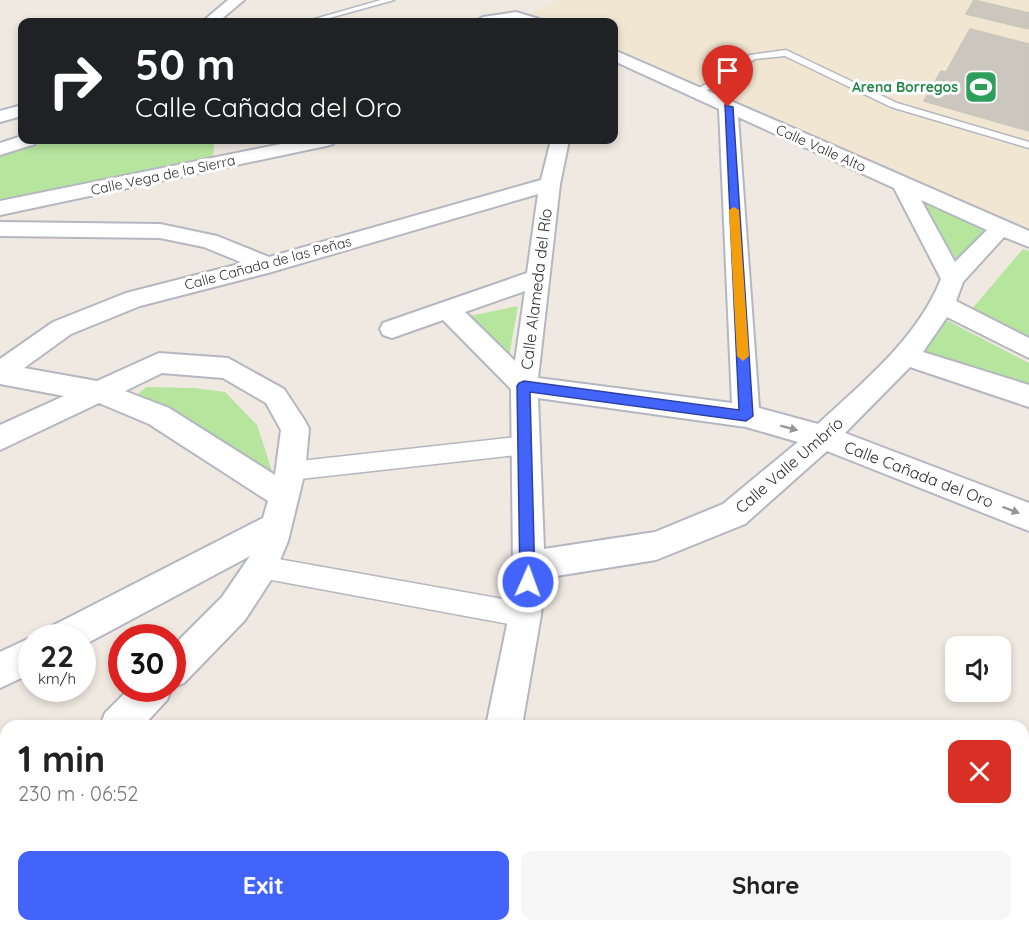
<!DOCTYPE html>
<html lang="en">
<head>
<meta charset="utf-8">
<style>
	body { margin:0; font-family:Quicksand,sans-serif; background:#f6f6f6; color:#222; height:100vh; display:flex; flex-direction:column; font-size:22px; white-space:nowrap }
	* { box-sizing:border-box; margin:0 }
	p { font-size:20px; color:#767676 }
	.icon { flex:none; width:33px; height:33px; fill:none; stroke:currentColor; stroke-width:2; stroke-linecap:round; stroke-linejoin:round }
	.map { position:relative; flex:1; overflow:hidden }
	.drawer { position:absolute; left:0px; top:720px; width:1029px; height:212px; display:flex; flex-direction:column; background:#fff; border-radius:18px 18px 0 0; box-shadow:0 3px 9px #0003 }
	.drawer>* { flex:none }
	.hud { position:absolute; left:18px; top:18px; width:600px; height:126px; border-radius:12px; box-shadow:0 3px 9px #0003; background:#202124; color:#fff; overflow:hidden }
	.tools { position:absolute; left:945px; top:636px; display:grid; gap:12px }
	.tools a { display:grid; place-items:center; width:66px; height:66px; border-radius:12px; background:#fff; box-shadow:0 3px 9px #0003; font-size:30px }
	.speed { position:absolute; left:18px; top:624px; display:flex; gap:12px; font-size:30px; font-weight:700; text-align:center }
	.speed>* { display:grid; place-content:center; width:78px; height:78px; border-radius:50%; background:#fff; box-shadow:0 3px 9px #0003; line-height:1 }
	.speed small { font-size:15px; font-weight:400 }
	.speed .limit { border:9px solid #d22; background:#fff; color:#111 }
	.pin { position:absolute; display:grid; place-items:center; width:51px; height:51px; color:#fff; margin:-62px -26px; border-radius:50% 50% 50% 0; rotate:-45deg; box-shadow:0 0 6px #0007 }
	.pin .icon { rotate:45deg }
	.me { position:absolute; width:66px; margin:-33px; rotate:2deg; stroke-linejoin:round; filter:drop-shadow(0 0 4px #0008) }
	.turn { display:flex; align-items:center; gap:21px; height:126px; padding:0 18px; font-size:27px }
	.turn .icon { width:78px; height:78px; stroke-width:2.5 }
	.turn b { display:block; font-size:42px; line-height:51px }
	.round { display:grid; place-items:center; flex:none; width:63px; height:63px; border-radius:12px; background:#f6f6f6 }
	.headline { display:flex; align-items:center; justify-content:space-between; height:102px; padding:0 18px }
	h1 { font-size:36px; font-weight:700; line-height:45px }
	.cta { display:flex; gap:12px; margin-top:auto; padding:12px 18px }
	.cta a { flex:1; height:69px; border-radius:12px; background:#4264fb; color:#fff; font-size:24px; font-weight:700; line-height:69px; text-align:center }
	.cta a+a { background:#f6f6f6; color:#222 }
	.map>svg:first-child { display:block }
</style>
</head>
<body>
<div class="map">
<svg width="1029" height="931" viewBox="0 0 1029 931">
	<rect width="100%" height="100%" fill="#efe9e1"/>
	<polygon fill="#f0e6d1" points="558,0 1029,0 1029,230 614,48 614,22 552,22 529,14"/>
	<g fill="#b6e59e">
		<polygon points="51,140 214,140 213,159 0,203 0,157"/>
		<polygon points="916,194 987,227 958,262"/>
		<polygon points="1023,249 1029,251 1029,340 971,310"/>
		<polygon points="518,306 508,362 459,318"/>
		<polygon points="946,320 1029,363 1029,389 917,351"/>
		<polygon points="146,387 194,388 225,392 257,425 272,471 135,397"/>
	</g>
	<g fill="#cbc7bf" stroke="#cbc5ba" stroke-width="1.5">
		<polygon points="974,0 1029,13 1029,29 966,14"/>
		<polygon points="970,29 1029,44 1029,131 924,101 941,71 946,72"/>
	</g>
	<g fill="none" stroke-linecap="round" stroke-linejoin="round">
		<defs>
			<g id="service">
				<polygon points="381,0 394,0 315,22 304,22"/>
				<polygon points="786,50 897,103 1029,142 1029,148 891,107 785,56 755,59 700,95 692,93 750,55"/>
			</g>
			<g id="pedestrian">
				<polygon points="526,436 533,439 536,445 533,451 526,454 291,480 284,477 280,471 284,465 291,462"/>
				<polygon points="261,556 525,603 534,607 537,615 534,623 525,627 261,578 253,575 249,567 253,559"/>
			</g>
			<g id="minor">
				<polygon points="228,0 244,0 218,22 202,22"/>
				<polygon points="516,12 539,19 542,22 475,22 483,17"/>
				<path d="M 614,50 L 1029,231 L 1029,247 L 1004,237 L 963,282 L 956,301 L 1029,338 L 1029,358 L 947,317 L 923,352 L 1029,385 L 1029,407 L 910,367 L 845,433 L 1029,503 L 1029,531 L 827,451 L 745,524 L 656,560 L 544,578 L 541,615 L 522,726 L 486,726 L 509,615 L 513,566 L 511,389 L 443,320 L 392,338 L 383,335 L 380,329 L 383,323 L 527,273 L 538,194 L 268,273 L 140,306 L 71,334 L 24,368 L 97,381 L 159,353 L 228,358 L 284,389 L 305,421 L 309,429 L 305,471 L 288,541 L 273,577 L 245,620 L 184,683 L 172,688 L 172,647 L 222,597 L 250,556 L 82,646 L 82,638 L 47,638 L 52,626 L 263,518 L 268,501 L 149,424 L 99,403 L 0,450 L 0,425 L 64,396 L 0,384 L 0,359 L 53,322 L 126,293 L 243,263 L 204,247 L 160,238 L 0,236 L 0,222 L 160,224 L 217,236 L 269,257 L 541,180 L 551,140 L 569,140 L 560,184 L 538,378 L 732,403 L 719,109 L 614,61 ZM 738,117 L 894,188 L 941,279 C 917,339 864,381 818,424 L 759,408 ZM 921,200 L 987,230 L 955,262 ZM 525,291 L 515,361 L 465,312 ZM 162,373 L 223,378 L 266,403 L 281,430 L 275,475 L 169,408 L 125,391 ZM 538,398 L 746,427 L 798,442 L 723,504 L 655,532 L 544,549 Z"/>
				<polygon points="22,105 22,116 0,122 0,111"/>
				<polygon points="22,136 22,140 37,140 35,144 0,155 0,143"/>
				<polygon points="301,140 335,140 333,144 326,146 0,215 0,201"/>
				<polygon points="32,637 32,673 0,688 0,652"/>
				<polygon points="130,688 172,688 167,700 143,726 100,726 105,713"/>
				<polygon points="6,819 6,863 0,866 0,822"/>
				<polygon points="365,926 408,926 406,931 363,931"/>
				<polygon points="922,926 964,926 965,931 923,931"/>
			</g>
		</defs>
		<use href="#service" stroke="#b4b7c1" stroke-width="3"/>
		<use href="#pedestrian" stroke="#b4b7c1" stroke-width="3"/>
		<use href="#minor" stroke="#b4b7c1" stroke-width="4"/>
		<use href="#service" fill="#fff" fill-rule="evenodd"/>
		<use href="#pedestrian" fill="#fff" fill-rule="evenodd"/>
		<use href="#minor" fill="#fff" fill-rule="evenodd"/>
	</g>
	<defs><path id="oneway-solid" d="M-6-.8H1V-3.2L6.5 0L1 3.2V.8H-6Z" transform="scale(1.5)"/></defs>
	<g fill="#969696">
		<use href="#oneway-solid" transform="translate(789 428) rotate(15)"/>
		<use href="#oneway-solid" transform="translate(1011 510) rotate(21)"/>
	</g>
	<polygon fill="#4264fb" stroke="#2b41a3" stroke-width="1.5" points="725,105 733,107 753,416 746,421 530,392 535,582 533,588 528,590 522,588 520,582 517,386 519,383 524,381 739,410"/>
	<polygon fill="#f59e0b" points="734,207 739,210 749,356 743,361 737,356 729,210"/>
	<defs>
		<symbol id="stadium-square" viewBox="-11 -11 22 22"><rect x="-9" y="-9" width="18" height="18" rx="4" fill="#2e9e5b" stroke="#fff"/><path d="M0-5a6.5 5 0 1 0 0 10a6.5 5 0 1 0 0-10ZM-3.5-1.8h7v3.6h-7Z" fill="#fff"/></symbol>
	</defs>
	<g fill-rule="evenodd">
		<use href="#stadium-square" x="962" y="68" width="38" height="38"/>
	</g>
	<g text-anchor="middle" stroke-width="6" stroke-linejoin="round" paint-order="stroke">
		<g font-size="14" font-weight="bold" fill="#27864d" stroke="#fff" text-anchor="end">
			<text x="958" y="92">Arena Borregos</text>
		</g>
		<g font-size="14" fill="#2e2e2e" stroke="#fff">
			<text transform="translate(821 148) rotate(24)" y="5">Calle Valle Alto</text>
			<text transform="translate(163 175) rotate(-12)" y="5">Calle Vega de la Sierra</text>
			<text transform="translate(268 263) rotate(-15)" y="5">Calle Cañada de las Peñas</text>
		</g>
		<g font-size="16" fill="#2e2e2e" stroke="#fff">
			<text transform="translate(536 289) rotate(-83)" y="6">Calle Alameda del Río</text>
			<text transform="translate(789 465) rotate(-41)" y="6">Calle Valle Umbrío</text>
			<text transform="translate(919 474) rotate(21)" y="6">Calle Cañada del Oro</text>
		</g>
	</g>
</svg>
<div class="tools">
<a><svg class="icon" aria-label="sound" viewBox="0 0 24 24"><path d="M4 9h4l5-4v14l-5-4H4zM17 9q2 3 0 6"/></svg></a>
</div>
<div class="speed"><div>22<small>km/h</small></div><div class="limit">30</div></div>
<div class="pin" style="left:728px;top:107px;background:#d93025"><svg class="icon" aria-label="arrive" viewBox="0 0 24 24"><path d="M6 21V4h12l-3 4 3 4H6"/></svg></div>
<svg class="me" style="left:528px;top:582px" viewBox="-20 -20 40 40"><circle r="17" fill="#4264fb" stroke="#fff" stroke-width="3"/><path d="M0-11L8 9 0 5-8 9z" fill="#fff"/></svg>
<div class="hud">
<div class="turn"><svg class="icon" aria-label="right" viewBox="0 0 24 24"><path d="M7 20v-9h11M14 6l5 5-5 5"/></svg><div><b>50 m</b>Calle Cañada del Oro</div></div>
</div>
<section class="drawer">
<div class="headline"><div><h1>1 min</h1><p>230 m · 06:52</p></div><a class="round" style="background:#d93025;color:#fff"><svg class="icon" aria-label="close" viewBox="0 0 24 24"><path d="M6 6l12 12M18 6L6 18"/></svg></a></div>
<div class="cta"><a>Exit</a><a>Share</a></div>
</section>
</div>
</body>
</html>
